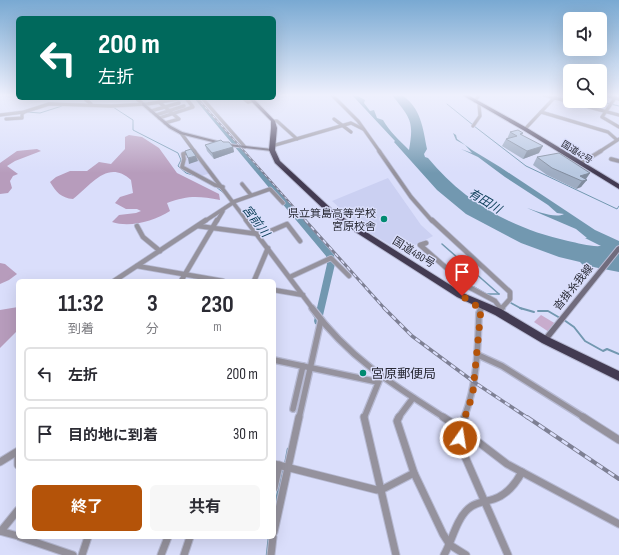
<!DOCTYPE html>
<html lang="ja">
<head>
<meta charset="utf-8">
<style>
	body { margin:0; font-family:"Sofia Sans Condensed","Noto Sans JP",sans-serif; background:#f7f7f7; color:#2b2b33; height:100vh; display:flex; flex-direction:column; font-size:15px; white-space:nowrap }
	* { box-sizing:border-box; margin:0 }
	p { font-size:13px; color:#7c7c81 }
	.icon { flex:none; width:22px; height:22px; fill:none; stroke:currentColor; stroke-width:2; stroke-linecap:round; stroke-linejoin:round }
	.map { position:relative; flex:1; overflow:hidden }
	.side { position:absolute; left:16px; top:279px; width:260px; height:260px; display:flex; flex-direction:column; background:#fff; border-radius:6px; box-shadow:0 4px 16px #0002 }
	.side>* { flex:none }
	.top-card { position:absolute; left:16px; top:16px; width:260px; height:84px; border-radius:6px; box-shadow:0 4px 16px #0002; background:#00695c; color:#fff; overflow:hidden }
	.tools { position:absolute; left:563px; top:12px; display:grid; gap:8px }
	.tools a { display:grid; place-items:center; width:44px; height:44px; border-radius:6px; background:#fff; box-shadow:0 4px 16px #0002; font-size:20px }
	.pin { position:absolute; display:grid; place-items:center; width:34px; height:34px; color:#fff; margin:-41px -17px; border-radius:50% 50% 50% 0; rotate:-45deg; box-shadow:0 0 4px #0007 }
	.pin .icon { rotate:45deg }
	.me { position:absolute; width:44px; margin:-22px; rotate:13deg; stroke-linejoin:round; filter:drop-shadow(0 0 3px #0008) }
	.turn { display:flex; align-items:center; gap:14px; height:84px; padding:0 16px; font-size:18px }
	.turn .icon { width:52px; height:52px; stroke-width:2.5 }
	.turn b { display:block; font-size:28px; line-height:34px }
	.eta { display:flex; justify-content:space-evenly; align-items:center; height:68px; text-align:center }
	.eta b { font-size:24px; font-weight:700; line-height:28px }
	.button { display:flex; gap:8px; margin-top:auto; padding:8px 16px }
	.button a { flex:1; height:46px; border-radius:6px; background:#b45309; color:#fff; font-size:16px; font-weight:700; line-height:46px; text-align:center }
	.button a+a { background:#f7f7f7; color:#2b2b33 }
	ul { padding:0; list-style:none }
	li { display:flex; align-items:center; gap:12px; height:54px; margin:0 8px 6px; padding:0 8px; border:2px solid #e1e1e2; border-radius:6px }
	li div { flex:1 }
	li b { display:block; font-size:15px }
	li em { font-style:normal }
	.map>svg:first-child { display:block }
</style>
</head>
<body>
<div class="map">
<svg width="619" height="555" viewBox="0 0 619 555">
	<rect width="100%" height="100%" fill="#dadefb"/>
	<g fill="#cbd0f2">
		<polygon points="193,151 211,173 201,176 183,167 183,155"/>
		<polygon points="388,178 421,225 433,236 402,252 362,228 332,201"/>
	</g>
	<polygon fill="#c8accd" points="541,315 556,324 549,332 534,322"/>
	<g fill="#b79cbc">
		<path d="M 129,135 L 142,137 L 159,148 L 177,173 L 219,194 L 220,200 C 199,196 188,195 167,203 L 170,211 C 154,221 130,228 112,222 L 119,215 L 136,213 L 141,211 L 137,209 L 126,209 L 115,203 L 120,197 L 133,193 L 131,180 C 108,159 92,184 73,199 C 61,198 56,192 50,182 L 56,177 L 70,171 L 87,171 L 99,162 L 111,164 L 125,149 L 125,137 Z"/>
		<polygon points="37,149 41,151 15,161 7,166 18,174 13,176 10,181 12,188 8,193 0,194 0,163 17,151"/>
		<polygon points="0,263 5,264 17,274 9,280 0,284"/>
		<polygon points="18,307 18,330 0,348 0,310"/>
	</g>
	<path fill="#7298b0" d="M 352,95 L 356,95 L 365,100 L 364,103 L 370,111 L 374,110 L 377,118 L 383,120 C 389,131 400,141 409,150 C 414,121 411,119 392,95 L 402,95 C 421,108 423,128 427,149 L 424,154 L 425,157 L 428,158 C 464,202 513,229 568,241 C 578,243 591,247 601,246 L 585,238 L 587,238 L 576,229 L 527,208 C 537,211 555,219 564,214 L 557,213 L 548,205 L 505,177 L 478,157 L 461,149 L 472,153 L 465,145 L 456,140 L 453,133 L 456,135 L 457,139 L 472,150 L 500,167 L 595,230 L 619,241 L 619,272 L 583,265 L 580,262 L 559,257 L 521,243 L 466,214 L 437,190 L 394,142 L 395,141 Z"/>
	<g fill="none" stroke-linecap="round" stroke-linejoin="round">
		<g stroke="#7298b0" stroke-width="1">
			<polyline points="598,101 619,106"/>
			<polyline points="447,104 473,125"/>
			<polyline points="113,107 133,120 133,130 178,153 181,160 178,166 186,173 196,176"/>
			<polyline points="27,112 40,113 62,106"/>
			<polyline points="474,126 526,166 617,209 619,206"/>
			<polyline points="215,186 226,195"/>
		</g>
		<g stroke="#7298b0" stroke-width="1.5">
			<polyline points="442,244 499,294"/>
			<polyline points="474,287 486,294 499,294"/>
			<polyline points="511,303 522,309"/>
		</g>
		<g stroke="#7298b0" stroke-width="2">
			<polyline points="520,308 534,312"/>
			<polyline points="538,311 548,311 560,318"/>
			<polyline points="313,314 318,321 317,327"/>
			<polyline points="564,320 574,327 585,341 603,351 607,349 619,354"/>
		</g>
		<g stroke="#7298b0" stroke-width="2.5">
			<polyline points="285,465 288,449"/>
			<polyline points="274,508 284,469"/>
			<polyline points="267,555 269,537"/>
		</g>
		<polygon fill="#7298b0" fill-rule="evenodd" points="194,98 198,98 334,255 335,264 321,324 318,325 315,324 314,321 327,264 326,256"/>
		<defs>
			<g id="street-far4">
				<polyline points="332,95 358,121 380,152"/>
				<polyline points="544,95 619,115"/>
				<polyline points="606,95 619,99"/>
				<polyline points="84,98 91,104"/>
				<polyline points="136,98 143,104"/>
				<polyline points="202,98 245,147"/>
				<polyline points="243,98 248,102 253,101"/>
				<polyline points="615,98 602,117 619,127"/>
				<polyline points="475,101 479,95"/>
				<polyline points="159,102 179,119 165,123"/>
				<polyline points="151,111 179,103"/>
				<polyline points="541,112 608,132 617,140"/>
				<polyline points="0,115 24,112 49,104 111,106 148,104 183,98"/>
				<polyline points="156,115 184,106"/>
				<polyline points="159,118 193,107 186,98"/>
				<polyline points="6,119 22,118 22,114 24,112"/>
				<polyline points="334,119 351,132"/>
				<polyline points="273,121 277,121 297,139"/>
				<polyline points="473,126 480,116 479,104"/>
				<polyline points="525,129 555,97"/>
				<polyline points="181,133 195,152"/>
				<polyline points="272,146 351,123 363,129"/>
				<polyline points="599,152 619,139"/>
			</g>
			<g id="street-far3">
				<polyline points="194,151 247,221"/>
				<polyline points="379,151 411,197 432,221"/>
				<polyline points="191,152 183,154 184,159 182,167 215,185 223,187"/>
				<polyline points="611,159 619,161"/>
				<polyline points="581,163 601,151"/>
				<polyline points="242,184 251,195"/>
				<polyline points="233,202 270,189 283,203"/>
				<polyline points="205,221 234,202"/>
				<polyline points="217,221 223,211"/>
			</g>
			<g id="street-far2">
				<polyline points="246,220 313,309"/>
				<polyline points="432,220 510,292 510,299 501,309"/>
				<polyline points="137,226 143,237 160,251"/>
				<polyline points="198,226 258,234"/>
				<polyline points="259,236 287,224 300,241"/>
				<polyline points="426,243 420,245 467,286 495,301 501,309"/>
				<polyline points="137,266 223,281"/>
				<polyline points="451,272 461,266"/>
				<polyline points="290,277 331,258 349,276"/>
				<polyline points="114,281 206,220"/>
				<polyline points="181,281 217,220"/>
				<polyline points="254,281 268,248"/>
				<polyline points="274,290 303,295"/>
			</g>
			<g id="street-far1">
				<path d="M 312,308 C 349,358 393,385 445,418"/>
				<polyline points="500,308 501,309"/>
				<polyline points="498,312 502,308"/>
				<polyline points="478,355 502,366 585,418"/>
				<polyline points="274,360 378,382"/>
				<polyline points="293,409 303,366"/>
				<polyline points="299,418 321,320"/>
				<polyline points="364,418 381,376"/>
				<polyline points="398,418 413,398"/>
				<path d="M 464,418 C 477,384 478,349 479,313 L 481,309"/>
			</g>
			<g id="street">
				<polyline points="364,417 396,555"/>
				<polyline points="399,417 397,421 414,473 443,534 450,545 466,555"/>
				<polyline points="443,417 460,428 507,464 619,524"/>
				<polyline points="465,417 459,432 463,452 508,555"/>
				<polyline points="583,417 619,440"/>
				<polyline points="18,453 18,465"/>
				<polyline points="0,462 18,451"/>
				<polyline points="274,464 377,490 383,489 414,473"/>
				<polyline points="274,488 279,465"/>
				<polyline points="0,531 18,536"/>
				<polyline points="1,531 18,510"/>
				<polyline points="274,532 299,417"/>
				<polyline points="20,537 73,555"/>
				<polyline points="82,555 88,537"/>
				<polyline points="161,555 168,537"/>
				<polyline points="184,555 190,537"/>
				<polyline points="271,555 273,537"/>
				<path d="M 444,555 C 452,541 456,520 468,509 C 475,502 485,502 494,499 C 506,495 516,483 522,472"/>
			</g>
			<g id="secondary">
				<polygon points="142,103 144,103 171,126 182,132 229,144 272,149 274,150 272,151 229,146 180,134 169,128 142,105"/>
				<polygon points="619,246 619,252 547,342 545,343 543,342 542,340 543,338 617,247"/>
			</g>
			<g id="highway">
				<polygon points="462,95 468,95 527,128 619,184 619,189 523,130"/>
				<polygon points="248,98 253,98 275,121 277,128 275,150 280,161 336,213 463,293 501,309 548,337 619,371 619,381 542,343 495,315 457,297 332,217 275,163 269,150 271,128 271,121"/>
			</g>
		</defs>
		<use href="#street-far4" stroke="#b7bad3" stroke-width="4"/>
		<use href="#street-far3" stroke="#b7bad3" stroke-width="5"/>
		<use href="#street-far2" stroke="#b7bad3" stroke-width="6"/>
		<use href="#street-far1" stroke="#b7bad3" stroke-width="8"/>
		<use href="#street" stroke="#b7bad3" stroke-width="9"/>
		<use href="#secondary" stroke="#b7bad3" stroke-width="2"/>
		<use href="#highway" stroke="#b7bad3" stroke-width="2"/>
		<use href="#street-far4" stroke="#95929d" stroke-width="3"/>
		<use href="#street-far3" stroke="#95929d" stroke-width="3.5"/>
		<use href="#street-far2" stroke="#95929d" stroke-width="4.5"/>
		<use href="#street-far1" stroke="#95929d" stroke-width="5.5"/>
		<use href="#street" stroke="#95929d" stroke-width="7"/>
		<use href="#secondary" fill="#716c7d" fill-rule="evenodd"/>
		<use href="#highway" fill="#433b52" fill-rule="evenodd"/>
		<defs>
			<polyline id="rail-far3" points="197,98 306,221"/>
			<polyline id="rail-far2" points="305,220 385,309"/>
			<polyline id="rail-far1" points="384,308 412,336 474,382 528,418"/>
			<polyline id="rail" points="527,417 619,479"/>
		</defs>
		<use href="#rail-far3" stroke="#7e8094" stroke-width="2"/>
		<use href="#rail-far2" stroke="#7e8094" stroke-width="3"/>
		<use href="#rail-far1" stroke="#7e8094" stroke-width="3.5"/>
		<use href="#rail" stroke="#7e8094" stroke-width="4"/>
		<use href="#rail-far3" stroke="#dadefb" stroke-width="1" stroke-dasharray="3" stroke-linecap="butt"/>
		<use href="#rail-far2" stroke="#dadefb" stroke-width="1.5" stroke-dasharray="4.5" stroke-linecap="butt"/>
		<use href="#rail-far1" stroke="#dadefb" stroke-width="2" stroke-dasharray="5.5" stroke-linecap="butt"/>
		<use href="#rail" stroke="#dadefb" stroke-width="2.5" stroke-dasharray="7" stroke-linecap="butt"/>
	</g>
	<g fill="#9eacc2">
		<polygon points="510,132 523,133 522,135 539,153 523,159 502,146 506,139 507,139"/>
		<polygon points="205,145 233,147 234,152 214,159 207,151"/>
		<polygon points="537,157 590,173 581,187 576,189 547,175 533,165"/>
	</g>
	<g fill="#818c9e">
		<polygon points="543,146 539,153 523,159 527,151"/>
		<polygon points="233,147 234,152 214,159 212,153"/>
		<polygon points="196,156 198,161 189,164 188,158"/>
		<polygon points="590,173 585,180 587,180 581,187 576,189 582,181 580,176"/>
	</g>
	<g fill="#b8c8e1" stroke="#818c9e">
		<polygon points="518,130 523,133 520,134 543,146 527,151 506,139 517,136 510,132"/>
		<polygon points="221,140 223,142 229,142 233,147 212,153 205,145"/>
		<polygon points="191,149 196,156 188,158 185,151"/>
		<polygon points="559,153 590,173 580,176 587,180 582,181 552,168 537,157"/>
	</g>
	<linearGradient id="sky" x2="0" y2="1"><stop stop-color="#79a9d2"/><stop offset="0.55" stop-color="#eef0fd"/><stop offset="1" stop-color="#eef0fd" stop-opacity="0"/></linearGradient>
	<rect width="619" height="173" fill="url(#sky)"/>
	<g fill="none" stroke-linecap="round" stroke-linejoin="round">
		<polyline stroke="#b45309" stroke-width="7" stroke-dasharray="0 12.6" points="460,438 459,432 469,406 473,392 481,309 462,296"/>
	</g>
	<g fill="#008a71" stroke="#dadefb" stroke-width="1.5">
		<circle cx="384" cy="219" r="4"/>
		<circle cx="363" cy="373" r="4"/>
	</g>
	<g text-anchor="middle" stroke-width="3" stroke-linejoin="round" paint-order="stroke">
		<g font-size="9" fill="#292a35" stroke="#dadefb">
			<text transform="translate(577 152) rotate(32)" y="3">国道42号</text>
		</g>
		<g font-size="11" fill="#292a35" stroke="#dadefb" text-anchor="end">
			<text x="376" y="217">県立箕島高等学校<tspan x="376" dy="13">宮原校舎</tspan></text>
		</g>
		<g font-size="11" fill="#292a35" stroke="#dadefb">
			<text transform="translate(414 252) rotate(32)" y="4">国道480号</text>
			<text transform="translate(573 287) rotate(-51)" y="4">沓掛糸我線</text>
		</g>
		<g font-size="12" font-style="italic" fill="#063a54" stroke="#dadefb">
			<text transform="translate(485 201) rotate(31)" y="4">有田川</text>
			<text transform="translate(256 221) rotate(53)" y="4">宮前川</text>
		</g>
		<g font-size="13" fill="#292a35" stroke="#dadefb" text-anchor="start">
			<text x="371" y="378">宮原郵便局</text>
		</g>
	</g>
</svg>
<div class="tools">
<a><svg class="icon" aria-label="sound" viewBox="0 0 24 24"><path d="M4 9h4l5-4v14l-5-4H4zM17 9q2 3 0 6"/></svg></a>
<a><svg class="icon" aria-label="search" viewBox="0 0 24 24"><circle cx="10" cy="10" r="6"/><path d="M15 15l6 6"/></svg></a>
</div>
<div class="pin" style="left:462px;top:296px;background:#d93025"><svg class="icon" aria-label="arrive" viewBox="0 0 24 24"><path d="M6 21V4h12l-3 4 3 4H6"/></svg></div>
<svg class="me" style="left:460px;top:438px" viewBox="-20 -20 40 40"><circle r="17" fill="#b45309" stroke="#fff" stroke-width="3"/><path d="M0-11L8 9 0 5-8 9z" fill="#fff"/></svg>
<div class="top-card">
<div class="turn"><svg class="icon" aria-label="left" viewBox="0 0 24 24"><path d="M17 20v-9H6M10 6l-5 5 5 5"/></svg><div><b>200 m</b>左折</div></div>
</div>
<section class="side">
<div class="eta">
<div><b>11:32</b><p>到着</p></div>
<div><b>3</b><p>分</p></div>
<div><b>230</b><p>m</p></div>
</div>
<ul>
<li><svg class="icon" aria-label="left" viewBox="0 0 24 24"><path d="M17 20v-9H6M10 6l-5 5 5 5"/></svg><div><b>左折</b></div><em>200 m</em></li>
<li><svg class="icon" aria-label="arrive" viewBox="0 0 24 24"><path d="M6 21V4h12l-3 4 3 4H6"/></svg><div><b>目的地に到着</b></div><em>30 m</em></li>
</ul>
<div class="button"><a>終了</a><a>共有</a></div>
</section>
</div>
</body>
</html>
